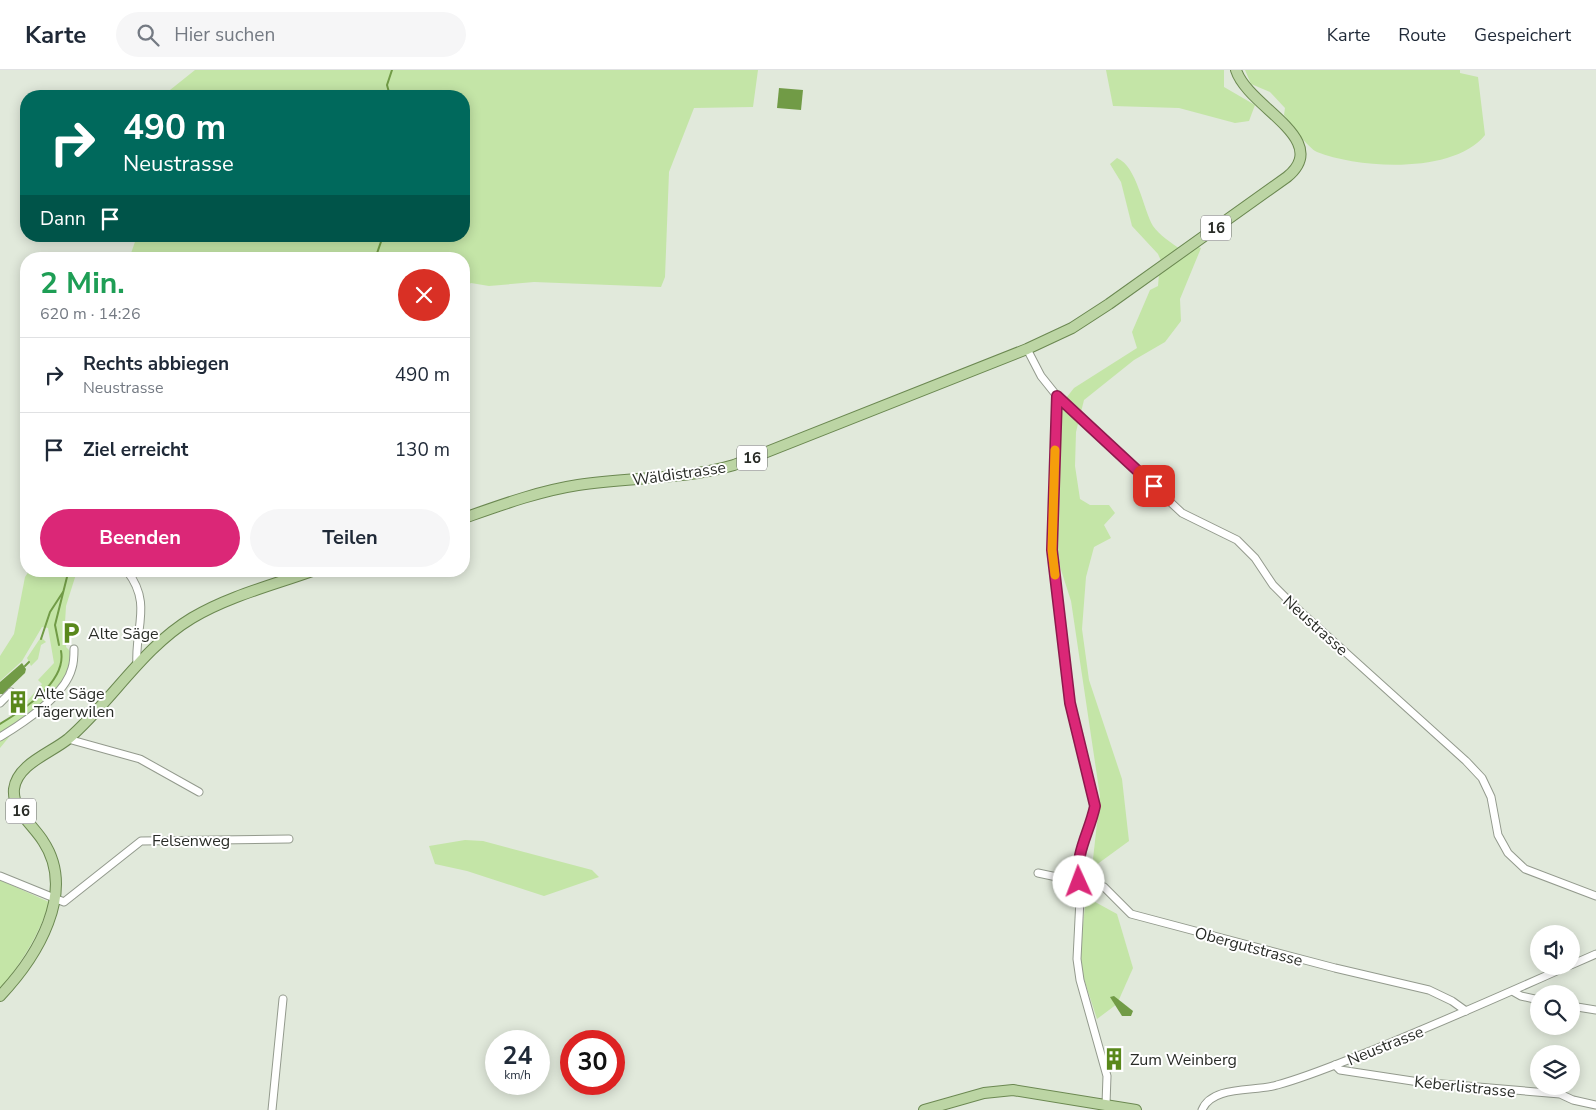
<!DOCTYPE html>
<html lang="de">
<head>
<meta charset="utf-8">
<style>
	body { margin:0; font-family:"Nunito Sans",sans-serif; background:#f6f6f7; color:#1f2937; height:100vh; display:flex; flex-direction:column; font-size:19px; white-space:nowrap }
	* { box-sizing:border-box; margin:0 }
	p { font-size:16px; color:#747a83 }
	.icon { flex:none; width:28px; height:28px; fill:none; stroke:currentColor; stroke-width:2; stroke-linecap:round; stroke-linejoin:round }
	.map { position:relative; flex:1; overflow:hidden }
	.side { position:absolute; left:20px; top:182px; width:450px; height:325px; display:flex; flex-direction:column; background:#fff; border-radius:20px; box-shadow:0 2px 12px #0003 }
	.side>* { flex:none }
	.banner { position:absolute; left:20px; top:20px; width:450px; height:152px; border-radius:20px; box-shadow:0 2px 12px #0003; background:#00695c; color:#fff; overflow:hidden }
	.fabs { position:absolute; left:1530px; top:855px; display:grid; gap:10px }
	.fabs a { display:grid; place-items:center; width:50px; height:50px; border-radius:50%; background:#fff; box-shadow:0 2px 12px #0003; font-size:25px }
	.speed { position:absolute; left:485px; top:960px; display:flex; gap:10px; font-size:25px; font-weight:700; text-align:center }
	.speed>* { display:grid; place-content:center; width:65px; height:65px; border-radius:50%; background:#fff; box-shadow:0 2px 12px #0003; line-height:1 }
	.speed small { font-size:12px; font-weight:400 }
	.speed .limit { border:8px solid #d22; background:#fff; color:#111 }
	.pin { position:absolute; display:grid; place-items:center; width:42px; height:42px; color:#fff; margin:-21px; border-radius:10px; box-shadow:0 2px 8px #0006 }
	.me { position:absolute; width:55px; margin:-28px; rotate:358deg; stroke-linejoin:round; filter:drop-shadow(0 0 4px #0008) }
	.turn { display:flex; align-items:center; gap:18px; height:105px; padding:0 20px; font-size:22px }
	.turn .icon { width:65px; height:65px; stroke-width:2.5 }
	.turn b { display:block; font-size:35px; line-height:42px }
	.then { display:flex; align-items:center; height:48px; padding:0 20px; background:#0003; gap:10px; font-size:19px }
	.round { display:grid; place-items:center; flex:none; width:52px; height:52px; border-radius:26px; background:#f6f6f7 }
	.overview { display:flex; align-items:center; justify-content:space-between; height:85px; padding:0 20px }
	h1 { font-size:30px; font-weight:700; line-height:38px; color:#1e9e55 }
	.cta { display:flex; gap:10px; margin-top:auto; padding:10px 20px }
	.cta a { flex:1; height:58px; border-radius:30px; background:#db2777; color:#fff; font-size:20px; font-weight:700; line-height:58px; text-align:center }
	.cta a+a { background:#f6f6f7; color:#1f2937 }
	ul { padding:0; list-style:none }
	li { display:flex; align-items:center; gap:15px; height:75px; padding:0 20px; border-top:1px solid #e0e1e3 }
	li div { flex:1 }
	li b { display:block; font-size:19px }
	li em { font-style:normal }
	header { display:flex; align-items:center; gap:30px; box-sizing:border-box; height:70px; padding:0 25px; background:#fff; border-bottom:1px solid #e0e1e3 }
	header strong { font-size:24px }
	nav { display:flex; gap:28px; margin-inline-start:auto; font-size:18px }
	.search { width:350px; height:45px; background:#f6f6f7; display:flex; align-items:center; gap:12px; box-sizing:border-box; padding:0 18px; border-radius:28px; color:#747a83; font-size:19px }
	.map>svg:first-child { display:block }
</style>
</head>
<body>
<header>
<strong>Karte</strong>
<div class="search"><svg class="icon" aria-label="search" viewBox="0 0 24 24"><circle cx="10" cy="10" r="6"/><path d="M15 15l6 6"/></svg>Hier suchen</div>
<nav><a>Karte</a><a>Route</a><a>Gespeichert</a></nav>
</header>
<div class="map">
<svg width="1596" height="1040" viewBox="0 0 1596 1040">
	<rect width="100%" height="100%" fill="#e1e9db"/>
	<g fill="#c4e5a7">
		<polygon points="195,0 758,0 753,37 694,38 669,102 665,207 661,217 534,212 489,216 471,213 464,217 464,189 129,189 137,166 464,166 464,26 166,26 170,20"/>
		<polygon points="1106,0 1224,0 1224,17 1255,35 1249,51 1235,53 1179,38 1113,36"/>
		<path d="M 1245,0 L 1460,0 L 1460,3 L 1478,7 L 1485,65 C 1454,104 1360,99 1317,82 C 1308,78 1291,54 1284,45 L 1285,38 L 1270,22 L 1251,14 Z"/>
		<path d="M 1117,88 C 1137,96 1143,139 1153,156 C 1159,165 1172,173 1180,179 L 1162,193 L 1158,184 L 1132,156 L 1121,112 L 1110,94 Z"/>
		<polygon points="1198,177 1201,178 1180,229 1181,251 1165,272 1134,290 1084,330 1076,362 1075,396 1080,429 1090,435 1109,435 1115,443 1104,455 1111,468 1094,477 1086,507 1082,559 1089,610 1122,709 1129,771 1092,798 1100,726 1071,531 1055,481 1059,337 1074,318 1137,278 1132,262 1150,220 1158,216 1159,204"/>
		<polygon points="29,501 77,501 66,536 65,553 69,555 66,577 72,583 69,599 61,614 14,661 0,678 0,654 22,640 22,637 42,614 38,610 54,593 48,558 42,557 22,591 0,611 0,586 14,564 25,507"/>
		<polygon points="41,567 46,572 41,575 38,589 31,596 27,588"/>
		<polygon points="465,770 483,771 592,800 599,807 544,826 467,801 435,794 429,776"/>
		<path d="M 0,810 L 49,832 C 40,864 23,889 3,916 L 0,917 Z"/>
		<polygon points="1086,827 1117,844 1133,898 1117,934 1097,949 1081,900 1080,882"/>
	</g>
	<g fill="#719b46">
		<polygon points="779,18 803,20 801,40 777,38"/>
		<polygon points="22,593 26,599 25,603 3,624 0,624 0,612"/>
		<polygon points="1114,926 1133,941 1131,946 1122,946 1110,927"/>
	</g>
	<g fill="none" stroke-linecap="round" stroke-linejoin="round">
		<g stroke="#719b46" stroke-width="2">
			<polyline points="390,26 387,15 392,0"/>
			<polyline points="375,189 383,166"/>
			<polyline points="41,569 50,542 63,522"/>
			<polyline points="59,575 55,555 68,503"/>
			<polyline points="25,596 29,592"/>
			<path d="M 0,654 C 23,640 67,612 61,581"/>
		</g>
		<defs>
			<g id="street">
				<polyline points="1027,279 1041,306 1057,326 1182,443 1237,470 1255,488 1273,515 1292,534 1466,691 1482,708 1491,727 1498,765 1508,783 1525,799 1596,826"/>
				<polyline points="1057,326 1052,480 1070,633 1095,736 1077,792 1080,829 1077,889 1080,910 1107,1006 1106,1034"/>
				<path d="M 127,501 C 153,534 134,559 137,596"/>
				<polyline points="0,633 11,622"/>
				<path d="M 0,667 C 23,653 65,626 72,598 C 74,592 74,585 74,579"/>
				<polyline points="68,669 140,689 199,722"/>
				<polyline points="1038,803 1104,817 1131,844 1335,898 1429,920 1452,931 1466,941"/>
				<polyline points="0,806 64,832 141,771 289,769"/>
				<polyline points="1571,895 1596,884"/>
				<polyline points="1514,922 1521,926 1539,930"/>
				<polyline points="1571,936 1596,940"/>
				<polyline points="1335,995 1340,1000 1419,1012 1560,1024 1573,1030 1596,1035"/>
				<polyline points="272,1040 283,929"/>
				<path d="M 1202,1040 C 1212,1015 1255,1022 1277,1015 C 1310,1006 1342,992 1373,980 C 1439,953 1503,925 1568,896"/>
			</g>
			<g id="primary">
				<path d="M 464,448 C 501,435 539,421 578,415 C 630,407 683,410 734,395 L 1027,279 L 1072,258 L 1109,234 L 1287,107 C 1333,69 1248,38 1236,0"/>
				<path d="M 0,926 C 37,887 77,822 43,771 C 33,755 12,740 14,719 C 17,694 51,683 68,669 C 112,631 142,578 192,548 C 229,526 273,515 312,501"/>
				<polyline points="924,1040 984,1023 1013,1020 1136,1040"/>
			</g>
		</defs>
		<use href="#street" stroke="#939a8d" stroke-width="9"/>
		<use href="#primary" stroke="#6b8851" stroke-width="12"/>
		<use href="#street" stroke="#fff" stroke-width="7"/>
		<use href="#primary" stroke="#bcd5a4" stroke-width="10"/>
	</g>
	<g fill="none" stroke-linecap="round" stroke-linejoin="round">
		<defs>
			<path id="route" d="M 1079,812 C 1075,782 1089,764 1095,736 L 1070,633 L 1052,480 L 1057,326 L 1154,416"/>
		</defs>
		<use href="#route" stroke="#8e194d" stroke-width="12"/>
		<use href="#route" stroke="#db2777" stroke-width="9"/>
		<polyline stroke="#f59e0b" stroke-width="9" points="1055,505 1052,480 1055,380"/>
	</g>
	<defs>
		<symbol id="parking-bare" viewBox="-9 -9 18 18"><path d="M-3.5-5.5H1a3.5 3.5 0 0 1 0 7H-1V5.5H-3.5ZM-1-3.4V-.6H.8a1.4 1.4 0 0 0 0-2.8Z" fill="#59881b" stroke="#fff" stroke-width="2.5" paint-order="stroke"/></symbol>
		<symbol id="building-bare" viewBox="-9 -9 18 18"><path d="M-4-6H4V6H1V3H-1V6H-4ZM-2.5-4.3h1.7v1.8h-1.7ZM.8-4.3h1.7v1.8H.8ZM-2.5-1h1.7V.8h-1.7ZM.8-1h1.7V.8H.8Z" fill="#59881b" stroke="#fff" stroke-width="2.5" paint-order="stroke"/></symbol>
	</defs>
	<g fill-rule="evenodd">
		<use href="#parking-bare" x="55" y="547" width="32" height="32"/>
		<use href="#building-bare" x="2" y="616" width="32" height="32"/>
		<use href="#building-bare" x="1098" y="973" width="32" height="32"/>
	</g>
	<g text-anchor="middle" stroke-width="4" stroke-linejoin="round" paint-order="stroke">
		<g fill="#fff" stroke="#696b68" stroke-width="1">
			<rect x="1201" y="145.5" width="30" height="25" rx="4"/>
			<rect x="737" y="375.5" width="30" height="25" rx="4"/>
			<rect x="6" y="728.5" width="30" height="25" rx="4"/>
		</g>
		<g font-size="15" font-weight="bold" fill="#292c27">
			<text x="1216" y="163">16</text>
			<text x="752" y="393">16</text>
			<text x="21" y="746">16</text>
		</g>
		<g font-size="16" fill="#292c27" stroke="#fff">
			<text transform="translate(679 403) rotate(-8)" y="6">Wäldistrasse</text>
			<text transform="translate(1316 555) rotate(42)" y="6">Neustrasse</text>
			<text x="191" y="776">Felsenweg</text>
			<text transform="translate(1249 876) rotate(15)" y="6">Obergutstrasse</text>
			<text transform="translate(1385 975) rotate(-22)" y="6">Neustrasse</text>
			<text transform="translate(1465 1016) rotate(6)" y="6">Keberlistrasse</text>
		</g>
		<g font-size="16" fill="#292c27" stroke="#fff" text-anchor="start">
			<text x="88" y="569">Alte Säge</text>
			<text x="34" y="629">Alte Säge<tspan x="34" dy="18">Tägerwilen</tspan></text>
			<text x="1130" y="995">Zum Weinberg</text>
		</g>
	</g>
</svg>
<div class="fabs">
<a><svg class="icon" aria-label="sound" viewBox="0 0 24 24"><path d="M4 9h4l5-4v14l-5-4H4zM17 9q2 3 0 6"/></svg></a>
<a><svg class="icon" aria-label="search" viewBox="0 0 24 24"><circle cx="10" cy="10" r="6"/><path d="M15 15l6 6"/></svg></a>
<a><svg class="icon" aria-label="layers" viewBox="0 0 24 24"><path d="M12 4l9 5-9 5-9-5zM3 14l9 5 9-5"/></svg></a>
</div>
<div class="speed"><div>24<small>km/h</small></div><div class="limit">30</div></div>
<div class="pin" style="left:1154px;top:416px;background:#d93025"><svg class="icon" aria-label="arrive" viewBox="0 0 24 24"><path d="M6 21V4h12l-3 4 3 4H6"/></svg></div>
<svg class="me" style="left:1079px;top:812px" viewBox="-20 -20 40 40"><circle r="19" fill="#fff"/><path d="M0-13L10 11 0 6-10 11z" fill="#db2777"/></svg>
<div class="banner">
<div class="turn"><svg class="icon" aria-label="right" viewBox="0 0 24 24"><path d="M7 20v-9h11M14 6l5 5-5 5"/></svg><div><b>490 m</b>Neustrasse</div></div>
<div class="then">Dann<svg class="icon" aria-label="arrive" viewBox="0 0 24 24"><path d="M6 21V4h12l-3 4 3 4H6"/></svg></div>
</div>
<section class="side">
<div class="overview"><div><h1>2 Min.</h1><p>620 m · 14:26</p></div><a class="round" style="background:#d93025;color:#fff"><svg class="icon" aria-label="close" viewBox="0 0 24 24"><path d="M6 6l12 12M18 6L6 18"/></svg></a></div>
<ul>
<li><svg class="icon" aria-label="right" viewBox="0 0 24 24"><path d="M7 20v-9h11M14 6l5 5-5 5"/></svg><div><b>Rechts abbiegen</b><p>Neustrasse</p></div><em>490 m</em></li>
<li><svg class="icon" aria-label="arrive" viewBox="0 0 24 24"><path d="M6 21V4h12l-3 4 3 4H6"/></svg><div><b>Ziel erreicht</b></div><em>130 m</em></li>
</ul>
<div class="cta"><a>Beenden</a><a>Teilen</a></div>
</section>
</div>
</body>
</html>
